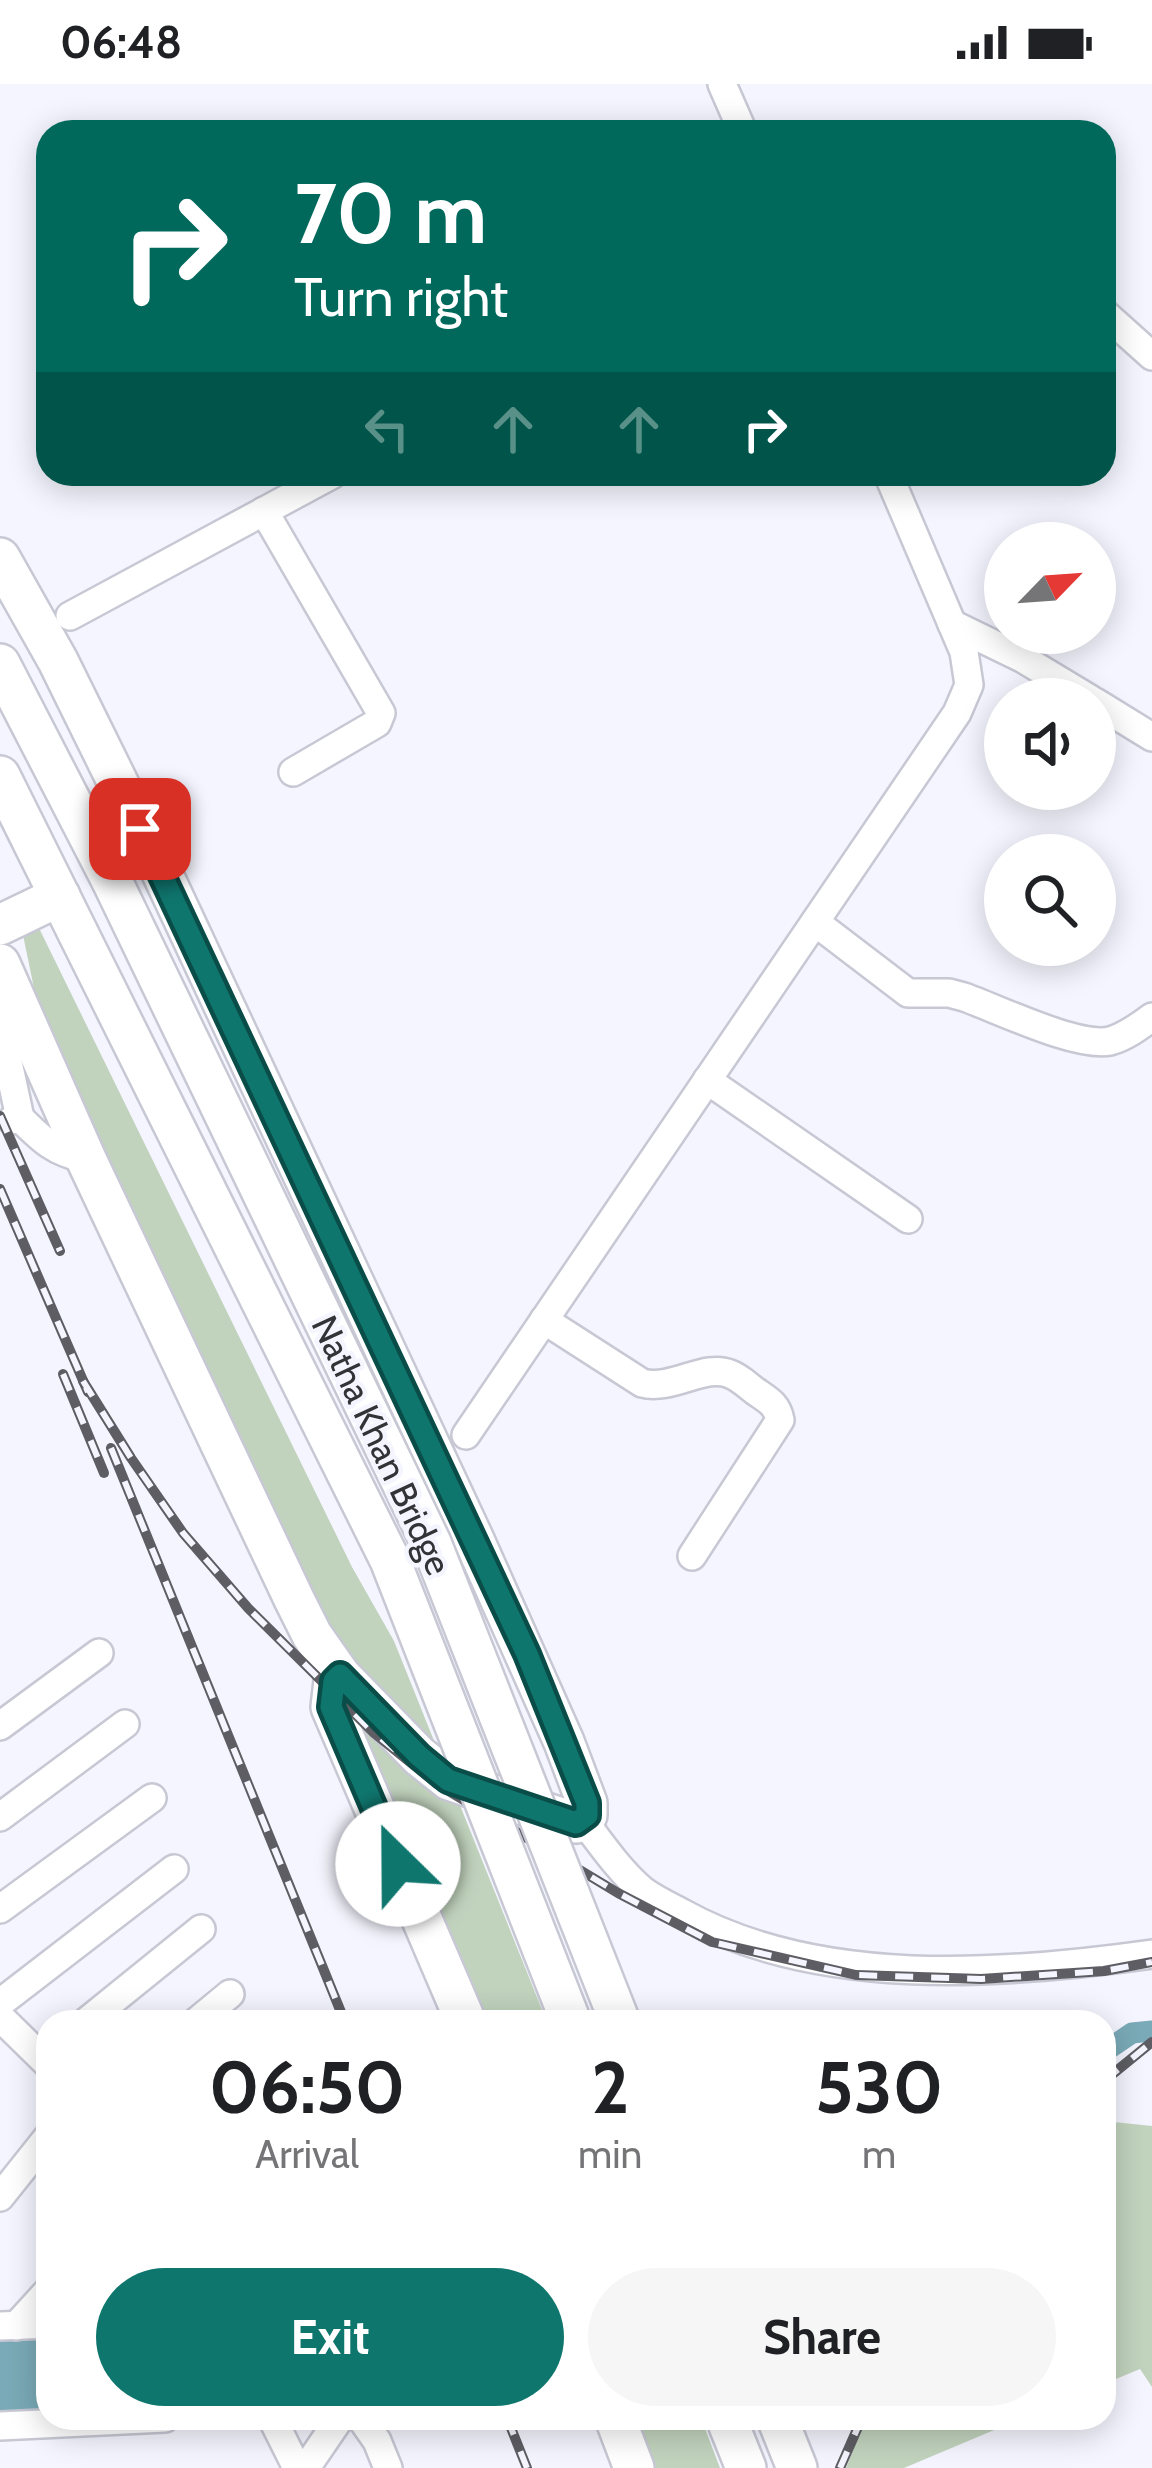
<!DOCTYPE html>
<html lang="en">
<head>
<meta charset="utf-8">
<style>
	body { margin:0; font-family:Cabin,sans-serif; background:#f6f6f6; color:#202124; height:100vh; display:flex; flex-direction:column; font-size:45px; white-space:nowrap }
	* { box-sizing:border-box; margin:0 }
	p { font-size:39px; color:#757577 }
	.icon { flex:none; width:66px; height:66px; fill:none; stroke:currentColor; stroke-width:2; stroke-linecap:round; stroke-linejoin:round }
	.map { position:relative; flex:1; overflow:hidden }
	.panel { position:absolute; left:36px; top:1926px; width:1080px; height:420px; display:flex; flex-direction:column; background:#fff; border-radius:36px; box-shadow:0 6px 30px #0003 }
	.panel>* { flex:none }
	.hud { position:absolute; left:36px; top:36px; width:1080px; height:366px; border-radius:36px; box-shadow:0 6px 30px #0003; background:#00695c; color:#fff; overflow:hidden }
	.needle { width:78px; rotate:65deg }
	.controls { position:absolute; left:984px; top:438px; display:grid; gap:24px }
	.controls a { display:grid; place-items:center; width:132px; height:132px; border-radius:50%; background:#fff; box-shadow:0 6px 30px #0003; font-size:60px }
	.pin { position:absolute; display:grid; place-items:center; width:102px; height:102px; color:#fff; margin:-51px; border-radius:24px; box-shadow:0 6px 18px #0006 }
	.me { position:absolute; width:132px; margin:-66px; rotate:337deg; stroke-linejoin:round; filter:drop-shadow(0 0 9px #0008) }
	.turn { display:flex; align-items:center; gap:42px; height:252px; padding:0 60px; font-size:54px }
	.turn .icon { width:156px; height:156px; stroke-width:2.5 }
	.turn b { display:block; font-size:84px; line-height:102px }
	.lanes { display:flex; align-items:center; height:114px; padding:0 60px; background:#0003; justify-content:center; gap:60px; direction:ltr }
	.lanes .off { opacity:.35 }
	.eta { display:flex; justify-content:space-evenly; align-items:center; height:204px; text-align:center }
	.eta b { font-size:72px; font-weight:800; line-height:84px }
	.button { display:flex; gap:24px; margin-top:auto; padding:24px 60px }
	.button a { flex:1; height:138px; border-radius:72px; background:#0f766e; color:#fff; font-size:48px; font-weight:800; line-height:138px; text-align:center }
	.button a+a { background:#f6f6f6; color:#202124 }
	.status { display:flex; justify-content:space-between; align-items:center; height:84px; padding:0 60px; background:#fff; direction:ltr }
	.status svg { height:33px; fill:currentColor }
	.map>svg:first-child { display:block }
</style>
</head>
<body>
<div class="status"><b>06:48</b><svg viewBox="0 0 49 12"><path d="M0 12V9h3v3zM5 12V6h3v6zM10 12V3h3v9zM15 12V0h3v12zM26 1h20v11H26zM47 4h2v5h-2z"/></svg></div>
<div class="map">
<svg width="1152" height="2384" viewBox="0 0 1152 2384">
	<rect width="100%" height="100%" fill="#f5f5ff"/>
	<g fill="#c1d3bd">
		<polygon points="37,840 352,1483 394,1557 547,1938 476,1938 36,914 23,851"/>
		<polygon points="1104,2037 1152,2042 1152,2303 1140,2285 1104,2300"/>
		<polygon points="632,2334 701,2334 720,2384 651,2384"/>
		<polygon points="866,2334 1023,2334 904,2384 846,2384"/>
	</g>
	<polygon fill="#7aaab7" points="48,2253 48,2328 0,2329 0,2256"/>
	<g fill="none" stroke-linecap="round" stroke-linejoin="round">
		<polyline stroke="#7aaab7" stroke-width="21" points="1104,1968 1132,1949 1152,1947"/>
		<defs>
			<g id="minor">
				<polyline points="722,0 743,48"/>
				<polyline points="1104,229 1152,272"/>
				<polyline points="264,427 381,629 377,639 293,688"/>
				<polyline points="70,532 333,390"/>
				<polyline points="952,540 1022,574 1090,615"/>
				<polyline points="1095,618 1152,653"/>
				<path d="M 815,838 L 908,909 L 949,909 L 964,913 C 998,925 1077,964 1110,957 C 1125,953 1140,942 1152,933"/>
				<polyline points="7,908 5,964 20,1034"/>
				<polyline points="707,996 908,1135"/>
				<path d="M 12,1036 L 20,1034 C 42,1056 54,1068 86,1075"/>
				<path d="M 544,1236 L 642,1299 C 672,1307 705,1279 730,1290 C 739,1293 747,1301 755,1307 C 768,1316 777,1320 780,1336 L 692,1472"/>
				<polyline points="466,1351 957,629 969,601 964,568 888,390"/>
				<polyline points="0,1642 99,1569"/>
				<polyline points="0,1733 125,1640"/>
				<path d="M 583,1736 C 601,1760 619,1786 642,1806 C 654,1815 669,1822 682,1829 C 819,1905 1002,1891 1152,1870"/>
				<polyline points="0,1825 152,1714"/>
				<polyline points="0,1919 174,1785"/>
				<polyline points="0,1933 48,1980"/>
				<polyline points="86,1938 201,1845"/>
				<polyline points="196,1938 230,1910"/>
				<polyline points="0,2113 48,2053"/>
				<polyline points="0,2242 48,2240"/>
				<polyline points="16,2242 48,2207"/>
				<polyline points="272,2334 297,2384"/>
				<polyline points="361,2334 377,2357 388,2384"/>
				<polyline points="0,2342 165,2334"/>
				<polyline points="312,2375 340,2334"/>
			</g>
			<g id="highway">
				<polyline points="0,474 58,577 155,774 474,1456 564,1658 587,1719 587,1731 576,1739 449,1696 419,1672 340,1591"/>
				<polyline points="0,580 112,797"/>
				<polyline points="0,692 78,849"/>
				<polyline points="0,841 60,812"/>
				<polyline points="0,880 86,1075 294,1515 312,1551 340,1591 334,1597 331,1623 466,1938"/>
				<polyline points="615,2334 634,2384"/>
				<polyline points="726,2334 746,2384"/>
				<polyline points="777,2334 797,2384"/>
			</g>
		</defs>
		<use href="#minor" stroke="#c7c8d4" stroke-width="32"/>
		<use href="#highway" stroke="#c7c8d4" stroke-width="44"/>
		<use href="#minor" stroke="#fff" stroke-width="27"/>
		<use href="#highway" stroke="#fff" stroke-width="39"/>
		<defs>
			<g id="rail">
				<polyline points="0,1032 60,1167"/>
				<polyline points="0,1105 88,1308"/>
				<polyline points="63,1290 104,1389"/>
				<polyline points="83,1297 131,1374 183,1449 248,1524 373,1648 437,1700 618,1809 712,1858 856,1891 981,1895 1104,1887 1152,1878"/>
				<polyline points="111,1364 345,1938"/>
				<polyline points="1104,1997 1152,1958"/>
				<polyline points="507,2334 527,2384"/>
				<polyline points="840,2384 862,2334"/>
			</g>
		</defs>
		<use href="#rail" stroke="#5d5d63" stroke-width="10"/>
		<use href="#rail" stroke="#f5f5ff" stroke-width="6" stroke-dasharray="18" stroke-linecap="butt"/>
		<defs>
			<g id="highway-bridge">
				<polyline points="112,797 431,1459 620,1938"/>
				<polyline points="78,849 390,1476 571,1938"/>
			</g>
		</defs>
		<use href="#highway-bridge" stroke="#c7c8d4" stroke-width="44" stroke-linecap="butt"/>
		<use href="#highway-bridge" stroke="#fff" stroke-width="39"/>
	</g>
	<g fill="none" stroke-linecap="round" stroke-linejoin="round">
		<defs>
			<polyline id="route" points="140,745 527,1570 587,1719 587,1731 576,1739 448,1696 419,1672 340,1591 334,1597 331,1623 398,1780"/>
		</defs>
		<use href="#route" stroke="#0a4d48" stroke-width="30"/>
		<use href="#route" stroke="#0f766e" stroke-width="21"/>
	</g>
	<g text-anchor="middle" stroke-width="9" stroke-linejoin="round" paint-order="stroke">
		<g font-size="36" fill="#323237" stroke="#f5f5ff">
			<text transform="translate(382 1361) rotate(65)" y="13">Natha Khan Bridge</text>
		</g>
	</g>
</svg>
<div class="controls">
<a><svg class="needle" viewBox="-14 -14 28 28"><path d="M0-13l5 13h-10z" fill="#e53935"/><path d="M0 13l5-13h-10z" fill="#757577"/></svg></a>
<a><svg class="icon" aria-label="sound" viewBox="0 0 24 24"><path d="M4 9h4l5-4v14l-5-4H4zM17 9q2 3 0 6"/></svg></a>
<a><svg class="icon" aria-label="search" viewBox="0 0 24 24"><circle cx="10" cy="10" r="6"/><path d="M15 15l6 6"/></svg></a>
</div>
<div class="pin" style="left:140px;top:745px;background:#d93025"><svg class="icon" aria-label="arrive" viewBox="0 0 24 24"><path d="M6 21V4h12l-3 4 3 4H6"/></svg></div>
<svg class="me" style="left:398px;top:1780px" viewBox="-20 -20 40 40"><circle r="19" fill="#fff"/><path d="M0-13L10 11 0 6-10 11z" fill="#0f766e"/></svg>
<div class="hud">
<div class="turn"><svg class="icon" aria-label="right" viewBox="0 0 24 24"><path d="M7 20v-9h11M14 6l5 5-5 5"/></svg><div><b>70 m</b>Turn right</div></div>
<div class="lanes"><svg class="icon off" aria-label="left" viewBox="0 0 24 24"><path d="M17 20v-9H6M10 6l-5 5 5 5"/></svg><svg class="icon off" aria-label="ahead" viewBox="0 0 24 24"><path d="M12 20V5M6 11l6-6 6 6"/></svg><svg class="icon off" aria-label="ahead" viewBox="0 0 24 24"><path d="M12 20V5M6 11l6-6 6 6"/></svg><svg class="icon" aria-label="right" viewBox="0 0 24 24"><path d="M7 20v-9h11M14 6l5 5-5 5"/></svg></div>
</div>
<section class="panel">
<div class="eta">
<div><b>06:50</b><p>Arrival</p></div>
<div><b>2</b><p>min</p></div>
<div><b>530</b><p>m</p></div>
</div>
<div class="button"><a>Exit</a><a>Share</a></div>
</section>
</div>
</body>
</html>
